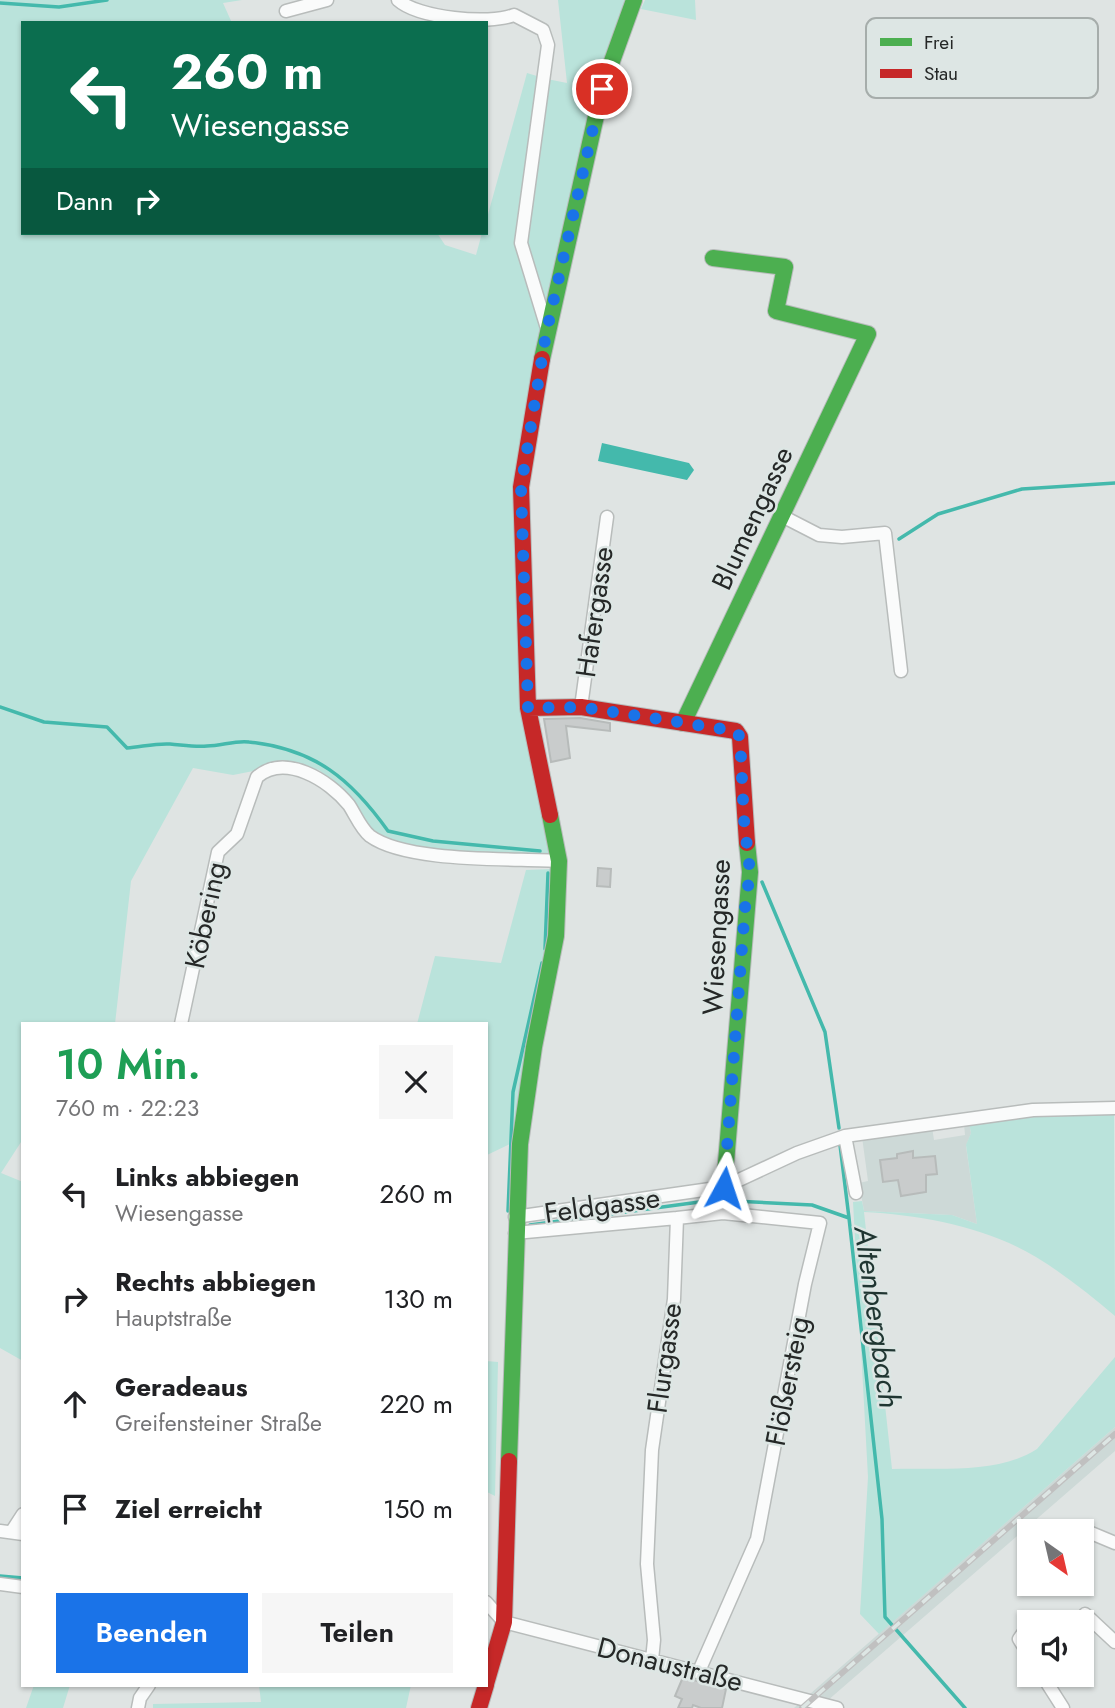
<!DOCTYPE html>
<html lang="de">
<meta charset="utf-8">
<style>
:root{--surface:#fff;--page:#f6f6f6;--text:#202124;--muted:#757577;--accent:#1a73e8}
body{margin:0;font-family:Jost,sans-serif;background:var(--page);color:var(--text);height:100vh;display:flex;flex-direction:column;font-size:26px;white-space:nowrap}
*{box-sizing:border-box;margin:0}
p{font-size:23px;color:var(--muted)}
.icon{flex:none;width:38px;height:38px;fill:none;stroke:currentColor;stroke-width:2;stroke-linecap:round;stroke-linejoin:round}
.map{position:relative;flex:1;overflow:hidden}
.side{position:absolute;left:21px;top:1022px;width:467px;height:665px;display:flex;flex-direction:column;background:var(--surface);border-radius:0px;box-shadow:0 2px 5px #0004}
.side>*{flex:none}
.guide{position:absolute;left:21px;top:21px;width:467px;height:214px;border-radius:0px;box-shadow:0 2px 5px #0004;background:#0b6e4f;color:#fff;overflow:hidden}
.needle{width:46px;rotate:146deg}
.tools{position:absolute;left:1017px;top:1519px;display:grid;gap:14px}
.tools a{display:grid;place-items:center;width:77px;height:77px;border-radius:0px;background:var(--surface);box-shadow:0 2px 5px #0004;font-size:35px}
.pin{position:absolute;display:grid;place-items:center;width:60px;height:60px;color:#fff;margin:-30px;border:4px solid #fff;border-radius:50%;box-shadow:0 2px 7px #0007}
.me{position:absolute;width:77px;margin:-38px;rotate:5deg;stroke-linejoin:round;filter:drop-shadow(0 0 5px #0008)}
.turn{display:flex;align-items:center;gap:24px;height:147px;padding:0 35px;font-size:32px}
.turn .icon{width:91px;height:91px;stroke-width:2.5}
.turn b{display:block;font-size:49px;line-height:60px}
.then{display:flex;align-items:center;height:66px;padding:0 35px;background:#0003;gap:14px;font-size:26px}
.round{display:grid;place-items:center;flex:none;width:74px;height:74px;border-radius:0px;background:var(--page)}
.summary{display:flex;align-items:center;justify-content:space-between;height:119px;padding:0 35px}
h1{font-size:42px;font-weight:600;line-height:52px;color:#1e9e55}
.button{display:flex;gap:14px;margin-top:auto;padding:14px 35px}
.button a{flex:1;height:80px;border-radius:0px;background:var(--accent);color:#fff;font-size:28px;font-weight:600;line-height:80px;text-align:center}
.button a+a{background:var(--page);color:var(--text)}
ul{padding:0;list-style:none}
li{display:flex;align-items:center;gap:21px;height:105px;padding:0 35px}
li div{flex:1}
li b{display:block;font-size:26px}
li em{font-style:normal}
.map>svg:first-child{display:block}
.built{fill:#cdd9d7}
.green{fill:#bae3db}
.water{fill:#44b9ac}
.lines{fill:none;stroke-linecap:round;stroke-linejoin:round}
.stream{stroke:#44b9ac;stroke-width:3.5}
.building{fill:#c9cccc;stroke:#b7bbba;stroke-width:2}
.street-casing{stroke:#b8bcbb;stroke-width:15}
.fast-casing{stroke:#b8bcbb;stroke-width:18}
.jam-casing{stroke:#b8bcbb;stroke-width:18}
.street{stroke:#fafbfb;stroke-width:12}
.fast{stroke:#4caf50;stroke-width:16}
.jam{stroke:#c62828;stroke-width:16}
.rail-casing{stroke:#c0c0c0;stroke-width:6}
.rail{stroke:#dde6e4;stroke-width:3.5;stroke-dasharray:10;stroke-linecap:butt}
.route{stroke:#1a73e8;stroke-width:12;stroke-dasharray:0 21.6}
.labels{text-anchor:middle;stroke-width:5;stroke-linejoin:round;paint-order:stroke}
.street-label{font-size:28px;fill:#252827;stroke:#dde6e4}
.water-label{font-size:30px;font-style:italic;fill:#1f3531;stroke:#dde6e4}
.key{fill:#dde6e4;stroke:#a6adab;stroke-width:2}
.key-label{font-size:19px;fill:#252827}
</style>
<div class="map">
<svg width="1115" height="1708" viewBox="0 0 1115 1708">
<rect width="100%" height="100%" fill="#dfe4e3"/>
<!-- built -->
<path class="built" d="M 969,1123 L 971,1133 L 966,1146 L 977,1224 L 952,1215 L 864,1211 L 859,1183 L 868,1181 L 862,1137 L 932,1127 L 934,1140 L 965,1135 L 964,1124 Z
M 1115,1427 L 1115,1451 L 819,1708 L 794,1708 Z"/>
<!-- green -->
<path class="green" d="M 0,0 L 242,0 L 223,3 L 232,23 L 23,23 L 23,233 L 437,233 L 445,245 L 476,255 L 482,233 L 486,233 L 487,218 L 527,73 L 540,77 L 517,243 L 543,331 L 514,490 L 525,708 L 554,858 L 409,847 L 370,832 L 337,785 L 319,770 L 294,763 L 233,775 L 193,768 L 131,881 L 115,1024 L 23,1024 L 23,1139 L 1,1173 L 23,1182 L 23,1361 L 0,1348 Z
M 558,0 L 627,0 L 545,317 L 526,242 L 547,79 L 567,83 Z
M 645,0 L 695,0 L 696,20 L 641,9 Z
M 553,869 L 548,960 L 512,1143 L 487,1155 L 486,1024 L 417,1024 L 435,956 L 501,963 L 526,870 Z
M 1114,1113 L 1115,1316 C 1090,1295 1064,1274 1036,1257 C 986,1227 922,1215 864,1212 L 892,1469 C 938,1467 997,1475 1037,1449 L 1115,1357 L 1115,1427 L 879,1634 L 860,1614 L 868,1477 L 853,1202 L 862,1201 L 864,1211 L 952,1215 L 977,1224 L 966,1145 L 971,1133 L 969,1123 L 1069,1114 Z
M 486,1361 L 498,1362 L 495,1496 L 487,1492 Z
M 34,1685 L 70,1685 L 63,1708 L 26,1708 Z
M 259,1685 L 411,1685 L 406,1708 L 153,1708 L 153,1704 L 261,1702 Z"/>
<!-- water -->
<path class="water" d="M 602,443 L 689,463 L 694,470 L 687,480 L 598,461 Z"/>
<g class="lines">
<!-- stream -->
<path class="stream" d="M 0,3 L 59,7 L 107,0
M 899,539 L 938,514 L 1022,489 L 1115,483
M 0,707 L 44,722 L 107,727 L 127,748 C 141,747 156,743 170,744 C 183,745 194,747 207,746 C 221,746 236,740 249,742 C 315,749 351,779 388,831 L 433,841 L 540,851
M 762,882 L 825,1032 L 839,1128
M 545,949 L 548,873
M 840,1145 L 849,1218
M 508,1211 L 513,1092 L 542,963
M 530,1225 L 714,1200 L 812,1205 L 849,1218 L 882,1519 L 885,1617 L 965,1708
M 0,1576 L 23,1578"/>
</g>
<!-- building -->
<path class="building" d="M 580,718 L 610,723 L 610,731 L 566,726 L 570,758 L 551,762 L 544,719 Z
M 598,868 L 611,869 L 610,887 L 597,886 Z
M 913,1151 L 913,1158 L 935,1156 L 937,1174 L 926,1175 L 926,1192 L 901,1196 L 898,1180 L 883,1182 L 880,1160 L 897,1158 L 897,1154 Z
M 683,1677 L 726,1689 L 722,1708 L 701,1708 L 693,1705 L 692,1708 L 678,1708 L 682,1699 L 675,1696 Z"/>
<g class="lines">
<defs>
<path id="street" d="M 398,0 C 418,18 489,25 514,15 L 543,30 L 548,45 L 521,243 L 546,325
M 286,11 L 327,0
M 782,516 L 819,535 L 842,537 L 885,533 L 901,671
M 581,707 L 607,517
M 181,1024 L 218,852 L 237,834 L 257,777 C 285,753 329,780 349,805 C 355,814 361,829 370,836 C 407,863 511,858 559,861
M 845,1136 L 856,1193
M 515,1217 L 724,1187 L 797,1153 L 845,1136 L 1033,1110 L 1115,1108
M 677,1218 L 723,1213 L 820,1223 L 805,1284 L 757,1539 L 699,1671
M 515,1233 L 677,1218 L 674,1299 L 652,1450 L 647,1564 L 654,1640 L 652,1660
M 0,1531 L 23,1534
M 12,1531 L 23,1514
M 1082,1532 L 1084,1530 L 1115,1543
M 0,1584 L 23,1587
M 486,1602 L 504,1622 L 837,1708
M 1085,1614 L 1115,1642
M 1028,1626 L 1019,1639 L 1029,1655
M 1042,1675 L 1063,1708
M 138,1708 L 140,1698 L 149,1685"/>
<path id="fast" d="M 542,359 L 602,89 L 634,0
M 683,723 L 868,334 L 776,311 L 785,267 L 713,258
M 724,1187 L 750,872 L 747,843
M 509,1461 L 520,1144 L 534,1047 L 556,936 L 559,861 L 550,815"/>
<path id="jam" d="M 542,359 L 521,487 L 528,708 L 550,815
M 528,708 L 581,707 L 736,731 L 740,737 L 747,843
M 486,1684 L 504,1622 L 509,1461
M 479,1708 L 486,1685"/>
</defs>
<!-- street casing -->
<use href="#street" class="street-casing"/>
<!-- fast casing -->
<use href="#fast" class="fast-casing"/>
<!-- jam casing -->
<use href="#jam" class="jam-casing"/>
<!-- street -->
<use href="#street" class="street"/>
<!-- fast -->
<use href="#fast" class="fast"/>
<!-- jam -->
<use href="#jam" class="jam"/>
<defs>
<path id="rail" d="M 802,1708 L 1115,1434"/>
</defs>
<!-- rail casing -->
<use href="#rail" class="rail-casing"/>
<!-- rail -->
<use href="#rail" class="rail"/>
</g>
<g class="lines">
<!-- route -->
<path class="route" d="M 602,89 L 546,334 L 521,487 L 528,708 L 581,707 L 736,731 L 740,737 L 744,820 L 750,872 L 745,908 L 724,1188"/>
</g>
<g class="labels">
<!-- street labels -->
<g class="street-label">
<text transform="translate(752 518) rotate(-65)" y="10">Blumengasse</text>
<text transform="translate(594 612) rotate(-82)" y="10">Hafergasse</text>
<text transform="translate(205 915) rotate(-78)" y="10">Köbering</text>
<text transform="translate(716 937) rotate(-87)" y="10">Wiesengasse</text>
<text transform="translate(602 1205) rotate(-8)" y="10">Feldgasse</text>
<text transform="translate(664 1358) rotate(-82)" y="10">Flurgasse</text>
<text transform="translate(787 1381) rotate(-79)" y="10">Flößersteig</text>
<text transform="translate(670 1664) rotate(14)" y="10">Donaustraße</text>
</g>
<!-- water labels -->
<g class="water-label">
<text transform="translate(877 1317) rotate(82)" y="10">Altenbergbach</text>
</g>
</g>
<!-- legend -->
<rect x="866" y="18" width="232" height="80" rx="10" class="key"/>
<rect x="880" y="38" width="32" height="8" fill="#4caf50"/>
<rect x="880" y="69" width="32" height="9" fill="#c62828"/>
<g class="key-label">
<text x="924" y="49">Frei</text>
<text x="924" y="80">Stau</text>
</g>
</svg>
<div class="tools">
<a><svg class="needle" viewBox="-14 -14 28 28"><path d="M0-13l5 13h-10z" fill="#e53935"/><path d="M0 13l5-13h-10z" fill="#757577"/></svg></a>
<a><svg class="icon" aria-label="sound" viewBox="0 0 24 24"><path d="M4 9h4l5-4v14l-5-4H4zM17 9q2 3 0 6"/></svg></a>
</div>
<div class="pin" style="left:602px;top:89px;background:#d93025"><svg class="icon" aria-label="arrive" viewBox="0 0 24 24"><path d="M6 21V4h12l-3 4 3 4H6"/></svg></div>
<svg class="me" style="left:724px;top:1188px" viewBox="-20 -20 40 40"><path d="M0-17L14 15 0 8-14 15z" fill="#1a73e8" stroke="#fff" stroke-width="4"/></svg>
<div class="guide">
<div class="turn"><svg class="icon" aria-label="left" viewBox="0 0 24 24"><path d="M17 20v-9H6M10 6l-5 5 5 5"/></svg><div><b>260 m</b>Wiesengasse</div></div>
<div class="then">Dann<svg class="icon" aria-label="right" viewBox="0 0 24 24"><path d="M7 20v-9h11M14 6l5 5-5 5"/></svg></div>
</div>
<section class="side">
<div class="summary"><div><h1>10 Min.</h1><p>760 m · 22:23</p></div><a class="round"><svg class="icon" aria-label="close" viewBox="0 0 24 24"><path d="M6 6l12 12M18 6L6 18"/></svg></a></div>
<ul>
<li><svg class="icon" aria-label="left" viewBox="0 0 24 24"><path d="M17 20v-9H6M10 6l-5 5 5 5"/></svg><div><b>Links abbiegen</b><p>Wiesengasse</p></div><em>260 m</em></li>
<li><svg class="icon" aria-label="right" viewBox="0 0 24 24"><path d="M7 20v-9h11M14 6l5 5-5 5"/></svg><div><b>Rechts abbiegen</b><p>Hauptstraße</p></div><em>130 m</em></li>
<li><svg class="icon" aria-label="ahead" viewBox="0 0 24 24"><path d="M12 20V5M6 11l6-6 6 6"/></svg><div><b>Geradeaus</b><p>Greifensteiner Straße</p></div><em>220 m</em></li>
<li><svg class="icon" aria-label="arrive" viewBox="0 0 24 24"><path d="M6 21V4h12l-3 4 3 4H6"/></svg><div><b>Ziel erreicht</b></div><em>150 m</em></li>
</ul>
<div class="button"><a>Beenden</a><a>Teilen</a></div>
</section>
</div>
